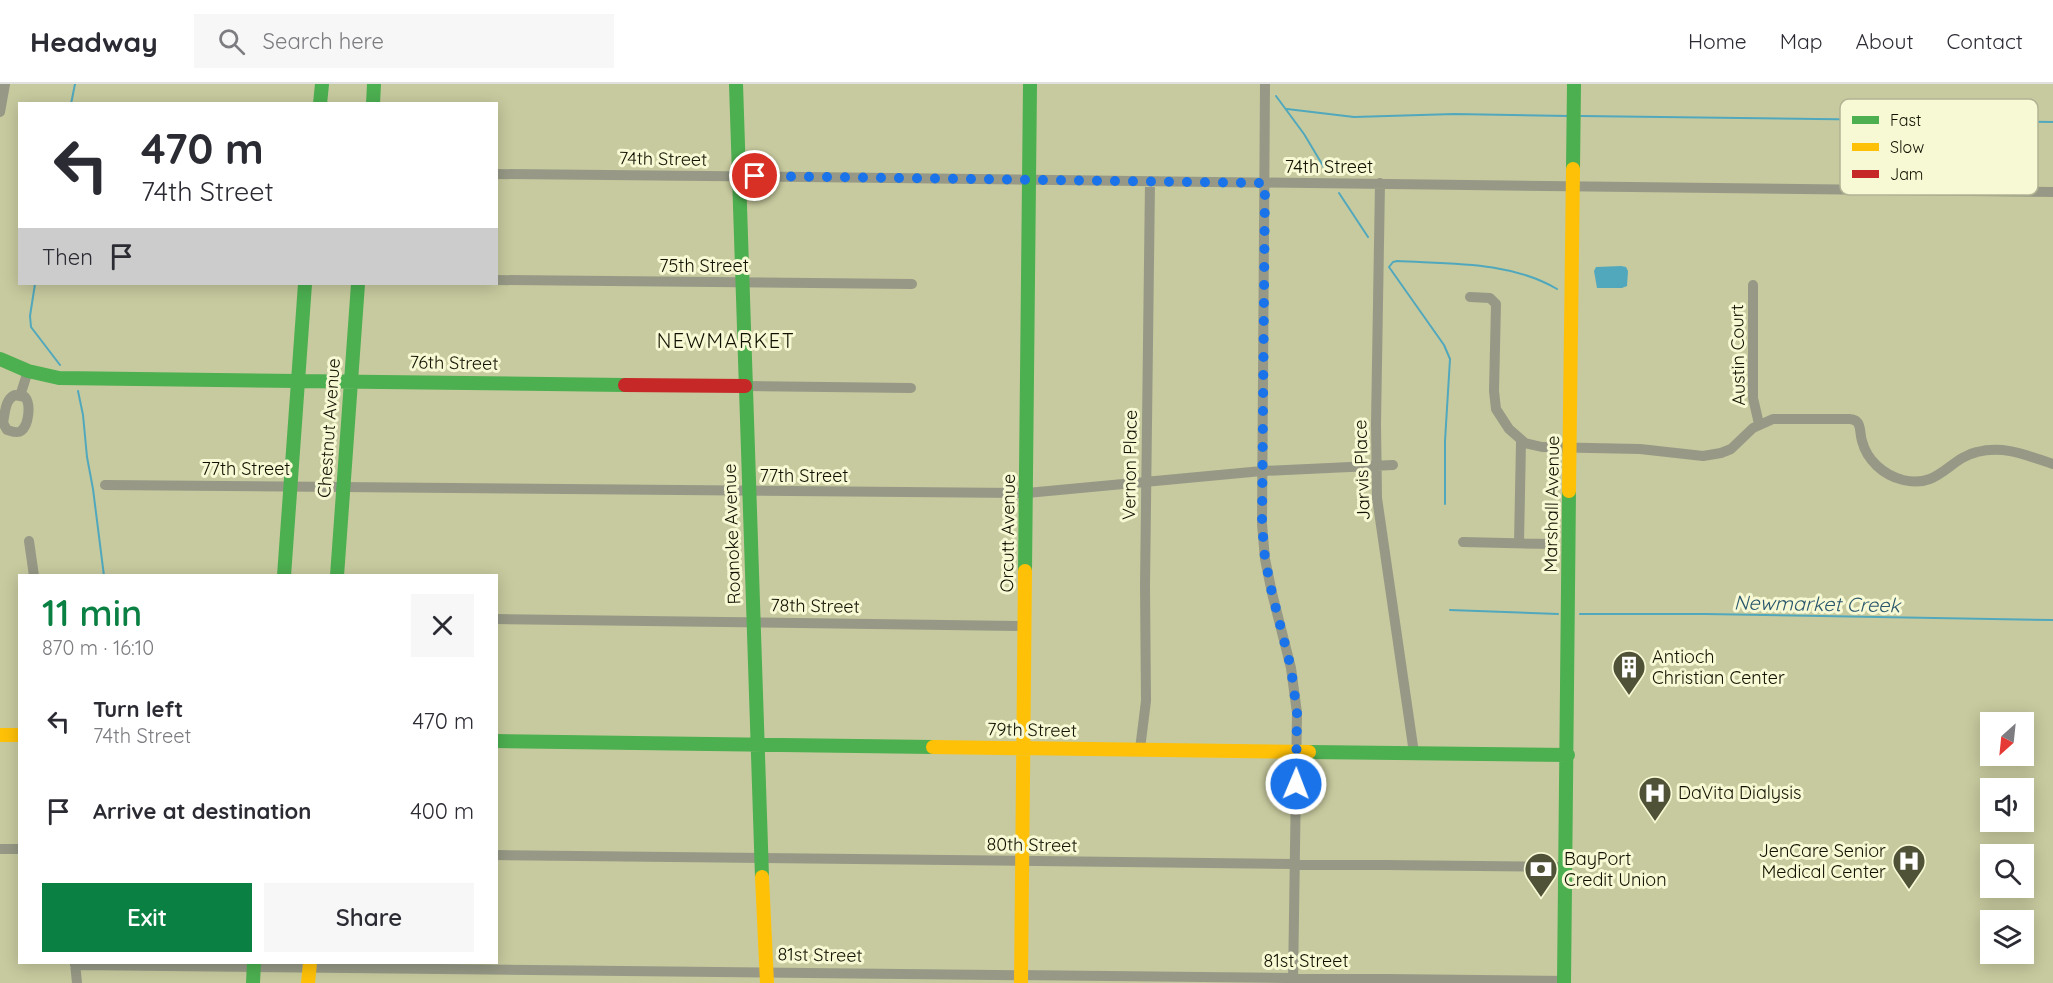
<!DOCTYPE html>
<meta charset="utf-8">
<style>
:root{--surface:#fff;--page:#f7f7f7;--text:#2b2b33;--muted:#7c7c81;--line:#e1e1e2;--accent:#0b8043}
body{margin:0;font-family:Quicksand,sans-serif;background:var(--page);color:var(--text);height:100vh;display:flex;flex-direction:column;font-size:22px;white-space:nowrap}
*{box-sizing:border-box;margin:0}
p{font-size:20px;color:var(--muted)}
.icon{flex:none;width:33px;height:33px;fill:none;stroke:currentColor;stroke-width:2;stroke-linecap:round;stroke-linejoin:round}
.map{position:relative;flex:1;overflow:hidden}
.panel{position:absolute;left:18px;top:490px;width:480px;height:390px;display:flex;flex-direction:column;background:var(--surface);border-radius:0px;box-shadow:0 3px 15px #0003}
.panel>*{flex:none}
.guide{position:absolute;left:18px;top:18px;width:480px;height:183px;border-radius:0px;box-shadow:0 3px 15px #0003;background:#fff;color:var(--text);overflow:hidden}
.needle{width:39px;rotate:207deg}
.controls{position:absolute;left:1980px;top:628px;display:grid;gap:12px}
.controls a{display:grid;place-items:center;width:54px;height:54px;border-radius:0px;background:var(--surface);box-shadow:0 3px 15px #0003;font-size:30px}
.pin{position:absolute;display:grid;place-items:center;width:51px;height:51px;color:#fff;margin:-26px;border:3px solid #fff;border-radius:50%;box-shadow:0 2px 6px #0007}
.me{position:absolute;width:66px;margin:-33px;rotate:1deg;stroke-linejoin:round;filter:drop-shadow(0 0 4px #0008)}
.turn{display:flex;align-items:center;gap:21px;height:126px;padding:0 24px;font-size:27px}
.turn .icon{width:78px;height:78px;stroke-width:2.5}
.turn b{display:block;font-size:42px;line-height:51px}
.then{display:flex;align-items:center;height:57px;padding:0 24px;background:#0003;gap:12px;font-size:22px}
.round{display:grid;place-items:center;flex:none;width:63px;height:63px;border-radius:0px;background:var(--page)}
.headline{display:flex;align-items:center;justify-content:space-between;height:102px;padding:0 24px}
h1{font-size:36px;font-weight:600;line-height:45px;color:var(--accent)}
.button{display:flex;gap:12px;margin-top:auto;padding:12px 24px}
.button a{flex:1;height:69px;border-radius:0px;background:var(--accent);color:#fff;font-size:24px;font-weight:600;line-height:69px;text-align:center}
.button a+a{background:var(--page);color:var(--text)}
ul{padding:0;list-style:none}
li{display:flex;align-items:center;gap:18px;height:90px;padding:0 24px}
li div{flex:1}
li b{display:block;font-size:22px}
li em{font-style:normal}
header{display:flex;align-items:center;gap:36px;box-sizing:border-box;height:84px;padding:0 30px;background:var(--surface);border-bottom:2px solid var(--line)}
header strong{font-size:28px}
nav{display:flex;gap:33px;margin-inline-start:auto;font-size:21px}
.search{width:420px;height:54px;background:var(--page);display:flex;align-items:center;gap:15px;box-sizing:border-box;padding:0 21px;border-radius:0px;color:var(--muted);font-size:22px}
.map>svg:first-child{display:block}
.water{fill:#51a8bd}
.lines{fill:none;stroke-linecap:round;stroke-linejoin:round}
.stream{stroke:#51a8bd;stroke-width:2}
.street{stroke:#979986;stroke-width:10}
.fast{stroke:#4caf50;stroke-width:14}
.slow{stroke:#ffc107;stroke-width:14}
.jam{stroke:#c62828;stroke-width:14}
.route{stroke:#1a73e8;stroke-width:10;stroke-dasharray:0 18}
.labels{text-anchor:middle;stroke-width:6;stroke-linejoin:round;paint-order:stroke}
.street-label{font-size:18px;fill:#101100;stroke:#f6f9d3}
.poi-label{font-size:18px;fill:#101100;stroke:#f6f9d3;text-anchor:start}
.neighbourhood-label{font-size:20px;letter-spacing:1.5px;fill:#101100;stroke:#f6f9d3}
.water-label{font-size:20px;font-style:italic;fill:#28556b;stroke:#f6f9d3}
.key{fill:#f6f9d3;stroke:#b1b394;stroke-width:1.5}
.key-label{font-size:16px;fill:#101100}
</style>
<header>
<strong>Headway</strong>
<div class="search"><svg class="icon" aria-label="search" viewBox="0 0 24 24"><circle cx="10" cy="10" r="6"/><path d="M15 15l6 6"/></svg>Search here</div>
<nav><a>Home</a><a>Map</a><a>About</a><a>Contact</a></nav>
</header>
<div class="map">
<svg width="2053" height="899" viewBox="0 0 2053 899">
<rect width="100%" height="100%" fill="#c7ca9e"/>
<!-- water -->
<path class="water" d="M 1621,182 L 1626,183 L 1628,187 L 1627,202 L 1622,204 L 1597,204 L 1594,187 L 1596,183 Z"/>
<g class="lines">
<!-- stream -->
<path class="stream" d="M 1276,12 L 1304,50 L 1328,90
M 71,20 L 75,0
M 1287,25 L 1354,33 L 1454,30 L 1568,32
M 1581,32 L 2053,38
M 1339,109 L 1368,153
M 35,200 L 30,232 L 31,243 L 60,281
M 78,307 L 83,331 L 87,373 L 93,405 L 104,492
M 1445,420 L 1445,357 L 1450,275 L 1444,261 L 1389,183 L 1393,178 L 1397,177 C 1451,180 1509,177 1557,205
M 1450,526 L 1558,530
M 1580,530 L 1705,530 L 2053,536"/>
<!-- street -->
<path class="street" d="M 1265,0 L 1262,440 L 1265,475 L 1272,509 L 1291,584 L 1297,629 L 1293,899
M 0,28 L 5,0
M 496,90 C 1015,95 1534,99 2053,108
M 1380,99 L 1376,340 L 1377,414 L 1414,669
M 496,196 L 912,200
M 1753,201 L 1753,314 L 1759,340
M 1470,213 L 1490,214 L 1496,220 L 1494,307 L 1496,325 L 1509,345 L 1525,359 L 1542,363 L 1640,365 L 1703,372 L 1721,369 L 1731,365 L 1753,344 L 1773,335 L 1850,335 C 1854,336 1855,335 1858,339 C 1861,344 1860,351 1862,357 C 1867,376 1883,391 1903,396 C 1939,405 1949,374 1977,368 C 2005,361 2028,372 2053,380
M 745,302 L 911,304
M 15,311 L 25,313 C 31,320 29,341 21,347 C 17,350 11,347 7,346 L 3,339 C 5,329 5,315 15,311 Z
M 20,312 L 28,287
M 105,401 L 1027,409 L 1262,387 L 1393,381
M 29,457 L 34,492
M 1463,458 L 1550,460
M 1519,459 L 1521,358
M 496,535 L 1026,542
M 1140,665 L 1146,617 L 1145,502 L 1150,97
M 0,765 L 20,765
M 496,771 L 1567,783
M 75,879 L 77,899
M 75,881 L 1564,897"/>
<!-- fast -->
<path class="fast" d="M 736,0 L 762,793
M 320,20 L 322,0
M 373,20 L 374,0
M 1573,85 L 1574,0
M 0,275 L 28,287 L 59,294 L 625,301
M 1025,487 L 1030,0
M 284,492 L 305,200
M 337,492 L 358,200
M 496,657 L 933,663
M 1309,668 L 1568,671
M 253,899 L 254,879
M 1564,899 L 1569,407"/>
<!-- slow -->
<path class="slow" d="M 1569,407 L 1573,85
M 0,651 L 20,651
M 933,663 L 1309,668
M 762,793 L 767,899
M 308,899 L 310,879
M 1021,899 L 1025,487"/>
<!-- jam -->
<path class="jam" d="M 625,301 L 745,302"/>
</g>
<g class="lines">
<!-- route -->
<path class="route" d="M 755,92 L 1265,99 L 1262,440 L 1265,475 L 1272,509 L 1291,584 L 1297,629 L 1296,700"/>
</g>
<!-- icons -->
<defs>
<symbol id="building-pin" viewBox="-11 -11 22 30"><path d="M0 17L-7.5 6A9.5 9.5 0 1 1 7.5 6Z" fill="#505237" stroke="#f6f9d3"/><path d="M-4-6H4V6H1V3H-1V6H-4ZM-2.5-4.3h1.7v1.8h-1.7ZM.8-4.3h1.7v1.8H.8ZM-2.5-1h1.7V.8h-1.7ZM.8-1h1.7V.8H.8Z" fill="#fff"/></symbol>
<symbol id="hospital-pin" viewBox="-11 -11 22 30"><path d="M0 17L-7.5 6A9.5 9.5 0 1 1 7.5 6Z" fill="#505237" stroke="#f6f9d3"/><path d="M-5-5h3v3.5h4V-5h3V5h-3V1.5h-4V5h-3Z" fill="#fff"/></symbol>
<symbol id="bank-pin" viewBox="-11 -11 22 30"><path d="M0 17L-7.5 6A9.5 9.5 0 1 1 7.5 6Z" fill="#505237" stroke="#f6f9d3"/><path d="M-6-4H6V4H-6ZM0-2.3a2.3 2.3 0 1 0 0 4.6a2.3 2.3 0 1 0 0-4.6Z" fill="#fff"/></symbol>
</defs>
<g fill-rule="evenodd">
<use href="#building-pin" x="1610" y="564" width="38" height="52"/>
<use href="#hospital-pin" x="1636" y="690" width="38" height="52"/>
<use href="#hospital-pin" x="1890" y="758" width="38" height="52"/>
<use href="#bank-pin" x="1522" y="766" width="38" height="52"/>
</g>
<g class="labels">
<!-- street labels -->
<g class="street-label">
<text transform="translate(663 75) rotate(1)" y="6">74th Street</text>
<text x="1329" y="89">74th Street</text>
<text x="704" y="188">75th Street</text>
<text transform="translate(1738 271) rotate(-91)" y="6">Austin Court</text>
<text transform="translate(454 279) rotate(1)" y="6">76th Street</text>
<text transform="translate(329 344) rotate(-86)" y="6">Chestnut Avenue</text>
<text transform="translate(1130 381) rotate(-89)" y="6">Vernon Place</text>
<text x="246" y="391">77th Street</text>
<text transform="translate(1362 386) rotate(-92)" y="6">Jarvis Place</text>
<text x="804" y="398">77th Street</text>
<text transform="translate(1552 420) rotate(-89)" y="6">Marshall Avenue</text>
<text transform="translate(1008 449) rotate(-89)" y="6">Orcutt Avenue</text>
<text transform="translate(732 450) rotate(-92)" y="6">Roanoke Avenue</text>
<text transform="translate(815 522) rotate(1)" y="6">78th Street</text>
<text transform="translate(1032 646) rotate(1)" y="6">79th Street</text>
<text transform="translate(1032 761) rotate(1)" y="6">80th Street</text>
<text transform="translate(820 871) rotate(1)" y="6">81st Street</text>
<text x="1306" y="883">81st Street</text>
</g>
<!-- poi labels -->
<g class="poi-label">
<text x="1652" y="579">Antioch<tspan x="1652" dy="21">Christian Center</tspan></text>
<text x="1678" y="715">DaVita Dialysis</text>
<text x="1886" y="773" text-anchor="end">JenCare Senior<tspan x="1886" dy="21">Medical Center</tspan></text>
<text x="1564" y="781">BayPort<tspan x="1564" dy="21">Credit Union</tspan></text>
</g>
<!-- neighbourhood labels -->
<g class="neighbourhood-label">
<text x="726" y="264">NEWMARKET</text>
</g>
<!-- water labels -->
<g class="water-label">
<text transform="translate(1817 520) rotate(1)" y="7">Newmarket Creek</text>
</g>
</g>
<!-- legend -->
<rect x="1840" y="15" width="198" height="96" rx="9" class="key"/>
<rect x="1852" y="32" width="27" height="8" fill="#4caf50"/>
<rect x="1852" y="59" width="27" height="8" fill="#ffc107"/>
<rect x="1852" y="86" width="27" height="8" fill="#c62828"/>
<g class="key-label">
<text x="1890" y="42">Fast</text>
<text x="1890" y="69">Slow</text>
<text x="1890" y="96">Jam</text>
</g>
</svg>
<div class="controls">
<a><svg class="needle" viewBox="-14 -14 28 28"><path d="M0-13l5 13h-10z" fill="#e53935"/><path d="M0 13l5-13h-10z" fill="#7c7c81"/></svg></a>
<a><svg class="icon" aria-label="sound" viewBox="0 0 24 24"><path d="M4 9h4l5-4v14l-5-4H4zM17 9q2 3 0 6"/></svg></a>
<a><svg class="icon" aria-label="search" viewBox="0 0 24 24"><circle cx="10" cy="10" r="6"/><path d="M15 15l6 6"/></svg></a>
<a><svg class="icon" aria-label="layers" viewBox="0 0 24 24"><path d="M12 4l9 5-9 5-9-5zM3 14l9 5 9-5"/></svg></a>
</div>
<div class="pin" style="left:755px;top:92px;background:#d93025"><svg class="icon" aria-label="arrive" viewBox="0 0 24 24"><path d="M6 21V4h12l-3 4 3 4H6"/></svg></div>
<svg class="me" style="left:1296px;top:700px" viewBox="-20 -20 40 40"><circle r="17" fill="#1a73e8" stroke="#fff" stroke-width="3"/><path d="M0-11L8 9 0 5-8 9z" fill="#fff"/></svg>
<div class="guide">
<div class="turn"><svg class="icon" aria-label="left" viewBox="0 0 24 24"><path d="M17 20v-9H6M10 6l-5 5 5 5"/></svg><div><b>470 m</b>74th Street</div></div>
<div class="then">Then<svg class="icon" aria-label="arrive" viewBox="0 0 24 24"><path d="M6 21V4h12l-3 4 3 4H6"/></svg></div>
</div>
<section class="panel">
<div class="headline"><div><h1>11 min</h1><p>870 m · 16:10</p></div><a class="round"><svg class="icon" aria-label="close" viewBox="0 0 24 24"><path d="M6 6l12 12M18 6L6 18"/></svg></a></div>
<ul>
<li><svg class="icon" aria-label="left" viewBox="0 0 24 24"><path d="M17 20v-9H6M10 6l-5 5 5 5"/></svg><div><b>Turn left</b><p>74th Street</p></div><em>470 m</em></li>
<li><svg class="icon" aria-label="arrive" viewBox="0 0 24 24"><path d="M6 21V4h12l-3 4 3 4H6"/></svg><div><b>Arrive at destination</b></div><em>400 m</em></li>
</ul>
<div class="button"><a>Exit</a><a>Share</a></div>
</section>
</div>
